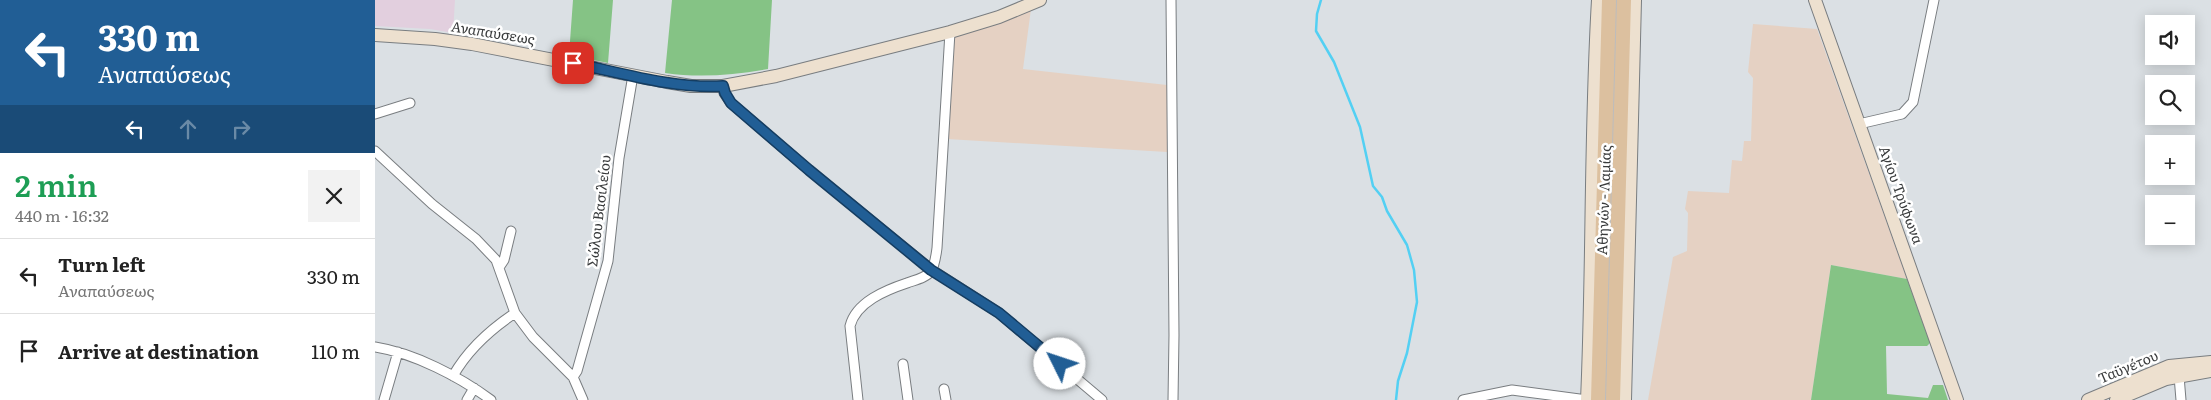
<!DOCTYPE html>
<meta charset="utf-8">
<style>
:root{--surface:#fff;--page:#f2f2f2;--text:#222;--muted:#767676;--line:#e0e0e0}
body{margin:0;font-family:Literata,serif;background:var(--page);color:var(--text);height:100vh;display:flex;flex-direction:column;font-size:19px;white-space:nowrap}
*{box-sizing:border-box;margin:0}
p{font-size:16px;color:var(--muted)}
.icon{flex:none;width:28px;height:28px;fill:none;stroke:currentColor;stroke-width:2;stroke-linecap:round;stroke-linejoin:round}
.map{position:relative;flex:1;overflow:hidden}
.sheet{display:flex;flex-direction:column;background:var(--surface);width:375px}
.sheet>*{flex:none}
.guide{background:#215e95;color:#fff;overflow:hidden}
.fabs{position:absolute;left:1770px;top:15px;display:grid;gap:10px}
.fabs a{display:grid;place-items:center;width:50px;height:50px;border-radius:0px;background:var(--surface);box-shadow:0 2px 12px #0003;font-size:25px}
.pin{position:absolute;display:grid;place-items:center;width:42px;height:42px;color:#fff;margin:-21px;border-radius:10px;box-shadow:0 2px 8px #0006}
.me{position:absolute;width:55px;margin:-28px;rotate:311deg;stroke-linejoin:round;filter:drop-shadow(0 0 4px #0008)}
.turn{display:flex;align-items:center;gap:18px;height:105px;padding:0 15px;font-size:22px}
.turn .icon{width:65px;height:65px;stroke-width:2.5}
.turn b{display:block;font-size:35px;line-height:42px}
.lanes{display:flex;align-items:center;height:48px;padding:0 15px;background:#0003;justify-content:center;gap:25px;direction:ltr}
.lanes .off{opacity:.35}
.round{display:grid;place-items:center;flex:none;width:52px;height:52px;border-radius:0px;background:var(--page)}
.head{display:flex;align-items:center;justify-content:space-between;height:85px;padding:0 15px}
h1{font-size:30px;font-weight:600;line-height:38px;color:#1e9e55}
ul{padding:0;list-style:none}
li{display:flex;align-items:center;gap:15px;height:75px;padding:0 15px;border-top:1px solid var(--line)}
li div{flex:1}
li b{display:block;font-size:19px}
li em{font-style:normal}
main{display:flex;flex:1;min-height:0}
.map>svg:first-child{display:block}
.industrial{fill:#e5d1c3}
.education{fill:#e2cfde}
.green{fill:#85c385}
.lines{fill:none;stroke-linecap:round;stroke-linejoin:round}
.stream{stroke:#53d0f3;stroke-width:2.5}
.street-casing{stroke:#797d80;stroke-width:11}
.secondary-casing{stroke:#797d80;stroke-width:14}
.primary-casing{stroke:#bcbcbd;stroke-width:16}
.street{stroke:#fff;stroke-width:9}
.secondary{stroke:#ede0cf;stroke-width:12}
.primary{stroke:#dcc09f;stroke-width:14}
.route-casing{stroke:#153d61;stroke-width:12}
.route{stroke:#215e95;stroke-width:9}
.labels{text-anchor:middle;stroke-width:5;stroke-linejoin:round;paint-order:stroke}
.street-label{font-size:14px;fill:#393b3c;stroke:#fff}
</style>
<main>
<section class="sheet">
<div class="guide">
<div class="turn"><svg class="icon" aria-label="left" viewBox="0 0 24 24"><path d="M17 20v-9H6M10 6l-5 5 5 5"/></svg><div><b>330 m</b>Αναπαύσεως</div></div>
<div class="lanes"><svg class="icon" aria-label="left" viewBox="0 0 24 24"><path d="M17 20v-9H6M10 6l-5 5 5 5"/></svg><svg class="icon off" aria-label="ahead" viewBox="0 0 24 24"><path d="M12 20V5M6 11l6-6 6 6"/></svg><svg class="icon off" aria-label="right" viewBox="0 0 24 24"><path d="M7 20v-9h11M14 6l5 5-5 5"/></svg></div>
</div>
<div class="head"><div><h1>2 min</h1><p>440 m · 16:32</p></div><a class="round"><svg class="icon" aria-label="close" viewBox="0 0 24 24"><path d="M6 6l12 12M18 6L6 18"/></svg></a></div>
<ul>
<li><svg class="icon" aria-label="left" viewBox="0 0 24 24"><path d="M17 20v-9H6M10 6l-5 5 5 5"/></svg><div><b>Turn left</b><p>Αναπαύσεως</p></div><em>330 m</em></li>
<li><svg class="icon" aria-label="arrive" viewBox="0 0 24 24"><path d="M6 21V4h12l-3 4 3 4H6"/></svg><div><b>Arrive at destination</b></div><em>110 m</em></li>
</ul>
</section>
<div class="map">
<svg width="1836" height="400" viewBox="0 0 1836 400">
<rect width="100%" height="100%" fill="#dbe0e4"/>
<!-- industrial -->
<path class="industrial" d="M 656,9 L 648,69 L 792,85 L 792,152 L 572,139 L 579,36 Z
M 1378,24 L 1442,29 L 1532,279 L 1456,265 L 1436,400 L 1273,400 L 1298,257 L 1312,251 L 1313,213 L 1310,209 L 1313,191 L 1354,193 L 1357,160 L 1367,161 L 1369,141 L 1376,141 L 1378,78 L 1373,72 Z"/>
<!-- education -->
<path class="education" d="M 0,0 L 80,0 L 78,33 L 55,29 L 0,26 Z"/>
<!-- green -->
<path class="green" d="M 198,0 L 238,0 L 233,63 L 194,55 Z
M 297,0 L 397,0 L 393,69 C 358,75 325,78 290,73 Z
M 1456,265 L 1532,279 L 1555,343 L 1552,346 L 1511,346 L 1512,394 L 1553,398 L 1558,385 L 1568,385 L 1573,400 L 1436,400 Z"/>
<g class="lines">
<!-- stream -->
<path class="stream" d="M 946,0 L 942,14 L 941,31 L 959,62 L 985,127 L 998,186 L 1007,197 L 1012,211 L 1032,245 L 1039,270 L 1042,302 L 1032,353 L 1023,381 L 1021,400"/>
<defs>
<path id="street" d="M 796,0 L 799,335 L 798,400
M 348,86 L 349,93 L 356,103 L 434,170 L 557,270 L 624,313 L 727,400
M 0,114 L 35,103
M 1484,124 L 1527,114 L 1538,102 L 1559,0
M 0,151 L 57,204 L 101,239 L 121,260 L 140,313 L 158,337 L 198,377 L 208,400
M 125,266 L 129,260 L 136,231
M 0,347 C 39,353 85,377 116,400
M 528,364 L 533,400
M 78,376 C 92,351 116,329 140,313
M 1804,376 L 1806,400
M 198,377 L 202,371 L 233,261 L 244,158 L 258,75
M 569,389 L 571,400
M 9,400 L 23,352
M 92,400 L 99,388
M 483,400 L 475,326 C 481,302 511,290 532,283 C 540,280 551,278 556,271 C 560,265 561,255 562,248 L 575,32
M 1088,400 L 1137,390 L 1212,400"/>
<path id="secondary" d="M 1440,0 L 1582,400
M 0,35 L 60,39 L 97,44 L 292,82 L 316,86 L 348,86 L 401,76 L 575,32 L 624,17 L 665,0
M 1212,400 C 1218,267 1215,133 1223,0
M 1250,400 L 1260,0
M 1713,400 L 1794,366 L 1836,362
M 1741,400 L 1791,379 L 1836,371"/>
<path id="primary" d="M 1223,400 L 1234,0
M 1238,400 L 1249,0"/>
</defs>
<!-- street casing -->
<use href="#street" class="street-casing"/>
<!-- secondary casing -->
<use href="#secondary" class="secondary-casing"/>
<!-- primary casing -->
<use href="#primary" class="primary-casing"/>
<!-- street -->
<use href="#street" class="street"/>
<!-- secondary -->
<use href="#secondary" class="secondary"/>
<!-- primary -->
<use href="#primary" class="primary"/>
</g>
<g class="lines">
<defs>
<path id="route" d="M 198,63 C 247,73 298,89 348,86 L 350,93 L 356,103 L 434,170 L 556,270 L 624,313 L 685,364"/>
</defs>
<!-- route casing -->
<use href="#route" class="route-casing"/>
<!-- route -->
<use href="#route" class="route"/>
</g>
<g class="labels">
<!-- street labels -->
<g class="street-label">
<text transform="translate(118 33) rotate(9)" y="5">Αναπαύσεως</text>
<text transform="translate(1526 195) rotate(70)" y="5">Αγίου Τρύφωνα</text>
<text transform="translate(1229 200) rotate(-88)" y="5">Αθηνών - Λαμίας</text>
<text transform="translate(224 211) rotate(-83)" y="5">Σώλου Βασιλείου</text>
<text transform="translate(1753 367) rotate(-23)" y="5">Ταϋγέτου</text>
</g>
</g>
</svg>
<div class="fabs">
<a><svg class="icon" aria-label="sound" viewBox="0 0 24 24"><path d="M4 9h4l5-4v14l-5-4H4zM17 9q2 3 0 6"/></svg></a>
<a><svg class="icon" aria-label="search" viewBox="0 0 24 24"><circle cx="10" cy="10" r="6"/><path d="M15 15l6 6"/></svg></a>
<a>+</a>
<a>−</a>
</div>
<div class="pin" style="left:198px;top:63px;background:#d93025"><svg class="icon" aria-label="arrive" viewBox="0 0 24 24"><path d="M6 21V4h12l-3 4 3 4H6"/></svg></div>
<svg class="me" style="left:685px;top:364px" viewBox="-20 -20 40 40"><circle r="19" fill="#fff"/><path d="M0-13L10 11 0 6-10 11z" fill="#215e95"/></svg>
</div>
</main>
